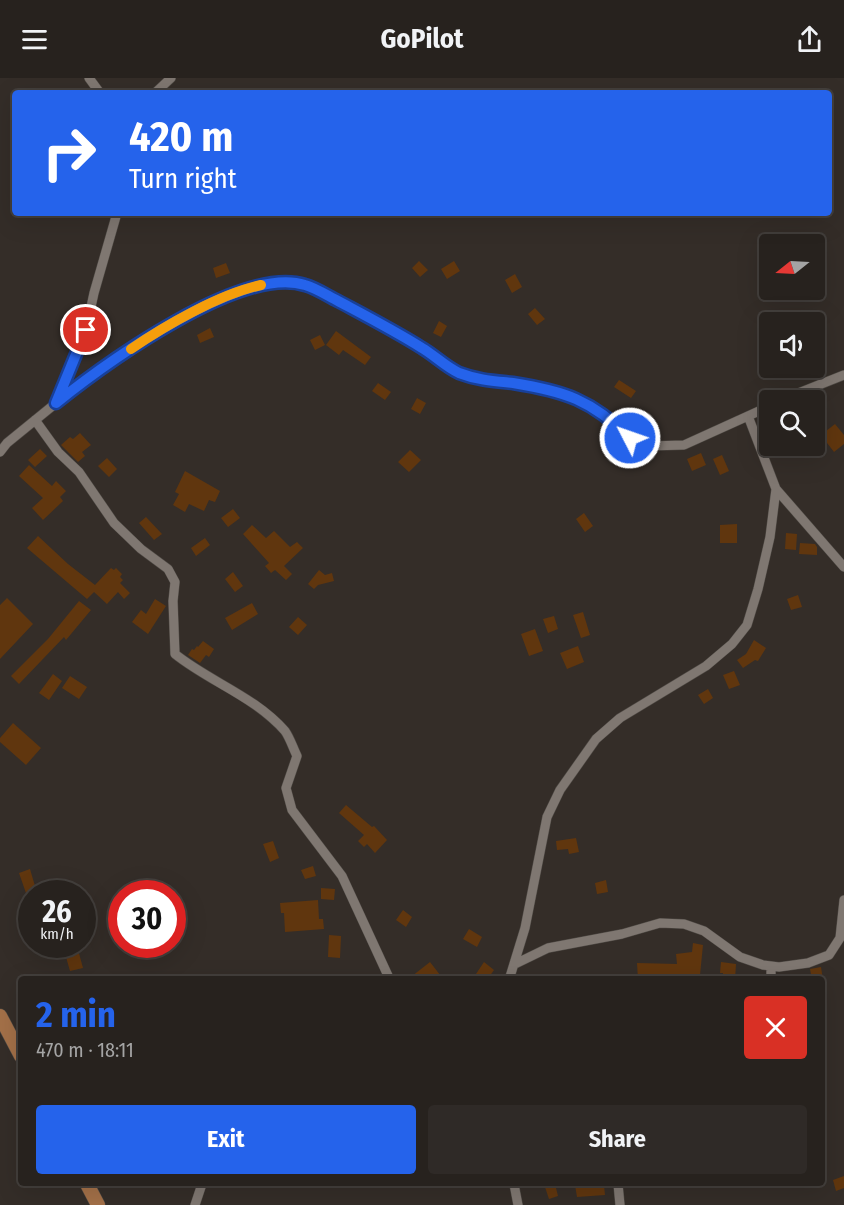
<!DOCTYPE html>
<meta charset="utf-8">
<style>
:root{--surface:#27221e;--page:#2f2a27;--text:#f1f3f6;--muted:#a4a4a4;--line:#433f3c;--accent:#2563eb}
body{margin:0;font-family:"Fira Sans Condensed",sans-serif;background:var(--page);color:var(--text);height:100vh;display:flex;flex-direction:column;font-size:22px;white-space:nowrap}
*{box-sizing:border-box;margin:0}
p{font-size:20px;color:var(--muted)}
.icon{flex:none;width:33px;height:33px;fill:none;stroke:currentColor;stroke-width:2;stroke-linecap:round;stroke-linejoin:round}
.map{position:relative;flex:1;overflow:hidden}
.drawer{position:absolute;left:18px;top:898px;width:807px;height:210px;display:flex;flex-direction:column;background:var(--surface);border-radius:6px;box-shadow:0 6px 24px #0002,0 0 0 2px var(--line)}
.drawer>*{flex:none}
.top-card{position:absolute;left:12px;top:12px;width:820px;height:126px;border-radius:6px;box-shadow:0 6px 24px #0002,0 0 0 2px var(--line);background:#2563eb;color:#fff;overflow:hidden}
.needle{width:39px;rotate:252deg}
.fabs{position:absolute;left:759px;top:156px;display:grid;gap:12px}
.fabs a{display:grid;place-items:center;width:66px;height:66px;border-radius:6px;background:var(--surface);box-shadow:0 6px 24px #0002,0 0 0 2px var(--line);font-size:30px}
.speed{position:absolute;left:18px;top:802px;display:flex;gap:12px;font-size:30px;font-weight:700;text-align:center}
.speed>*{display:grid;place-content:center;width:78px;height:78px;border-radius:50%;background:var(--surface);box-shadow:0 6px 24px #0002,0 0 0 2px var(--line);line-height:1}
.speed small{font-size:15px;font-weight:400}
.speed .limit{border:9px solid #d22;background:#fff;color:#111}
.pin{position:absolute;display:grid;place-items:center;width:51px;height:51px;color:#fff;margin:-26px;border:3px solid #fff;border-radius:50%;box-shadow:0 2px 6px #0007}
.me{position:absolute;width:66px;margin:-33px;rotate:311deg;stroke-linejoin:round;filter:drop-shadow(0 0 4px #0008)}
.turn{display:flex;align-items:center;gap:21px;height:126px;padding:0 18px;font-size:27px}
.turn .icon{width:78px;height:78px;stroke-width:2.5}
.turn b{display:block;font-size:42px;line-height:51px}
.round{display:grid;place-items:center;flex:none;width:63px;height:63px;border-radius:6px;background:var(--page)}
.head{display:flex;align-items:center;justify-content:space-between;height:102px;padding:0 18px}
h1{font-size:36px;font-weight:700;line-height:45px;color:var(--accent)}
.button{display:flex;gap:12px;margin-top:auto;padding:12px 18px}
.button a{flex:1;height:69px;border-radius:6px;background:var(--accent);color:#fff;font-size:24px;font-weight:700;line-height:69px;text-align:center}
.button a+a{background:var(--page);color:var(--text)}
header{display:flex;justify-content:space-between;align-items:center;height:78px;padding:0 18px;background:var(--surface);font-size:27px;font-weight:700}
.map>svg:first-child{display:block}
.building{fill:#60360e}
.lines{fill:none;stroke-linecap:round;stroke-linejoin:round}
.street-casing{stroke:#504b46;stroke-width:10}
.primary-casing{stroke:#504b46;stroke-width:15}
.street{stroke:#7f7771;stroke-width:9}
.primary{stroke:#a37048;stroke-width:14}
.route-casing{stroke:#184099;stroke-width:15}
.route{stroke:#2563eb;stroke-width:10}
.slow{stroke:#f59e0b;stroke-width:10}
</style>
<header><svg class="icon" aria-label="menu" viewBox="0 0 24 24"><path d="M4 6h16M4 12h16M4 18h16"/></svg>GoPilot<svg class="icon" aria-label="share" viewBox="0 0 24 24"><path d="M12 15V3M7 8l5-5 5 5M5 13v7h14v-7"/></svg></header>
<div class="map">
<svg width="844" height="1127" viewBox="0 0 844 1127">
<rect width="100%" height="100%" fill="#342d28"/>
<!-- building -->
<path class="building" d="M 419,183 L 428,192 L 420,199 L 412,190 Z
M 454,183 L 460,193 L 447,201 L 441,191 Z
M 226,185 L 230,195 L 216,200 L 213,190 Z
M 515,196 L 522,209 L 512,215 L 505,202 Z
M 535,230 L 545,241 L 537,247 L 528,236 Z
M 439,243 L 447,248 L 441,259 L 433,255 Z
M 210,250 L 214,259 L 200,265 L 197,257 Z
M 336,253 L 371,279 L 365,287 L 343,272 L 339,277 L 326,267 Z
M 320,257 L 325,267 L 315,272 L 310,262 Z
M 619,302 L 636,313 L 631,320 L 614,309 Z
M 378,305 L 391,314 L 385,322 L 372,313 Z
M 417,320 L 426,325 L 420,336 L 411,331 Z
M 835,346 L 844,357 L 844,366 L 834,374 L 821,357 Z
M 80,355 L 91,367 L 82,374 L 85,378 L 78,384 L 61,367 L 70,359 L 73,361 Z
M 40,371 L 47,378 L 35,389 L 28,382 Z
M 410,372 L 421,382 L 409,394 L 398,384 Z
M 701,375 L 706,387 L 692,393 L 687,381 Z
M 722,377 L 729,393 L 720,397 L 713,381 Z
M 107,380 L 117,391 L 109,399 L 98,388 Z
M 29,387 L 52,408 L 56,403 L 66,413 L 60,419 L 63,423 L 43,442 L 32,430 L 43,420 L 19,398 Z
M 185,393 L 220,413 L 215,424 L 209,422 L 204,433 L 189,426 L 185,434 L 173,427 L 179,416 L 175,414 Z
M 233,431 L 240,440 L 228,449 L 221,440 Z
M 584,435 L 593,448 L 585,454 L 576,441 Z
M 146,439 L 162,456 L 154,462 L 139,445 Z
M 737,446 L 737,465 L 720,465 L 720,447 Z
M 252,447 L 266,460 L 274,453 L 290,469 L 297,464 L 303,470 L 284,488 L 292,496 L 286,502 L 275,492 L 271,495 L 265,488 L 269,485 L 243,456 Z
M 786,455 L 797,456 L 796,472 L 785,471 Z
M 38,458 L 68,486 L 95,507 L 111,490 L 114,492 L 116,490 L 122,496 L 120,499 L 123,502 L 120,505 L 130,515 L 124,521 L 118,514 L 107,526 L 94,514 L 87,521 L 27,470 Z
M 205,460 L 210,467 L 196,478 L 191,470 Z
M 800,465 L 815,466 L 817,469 L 817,477 L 799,476 Z
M 319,492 L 325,497 L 332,495 L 334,503 L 318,507 L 314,511 L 308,506 Z
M 233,494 L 243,508 L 235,514 L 225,501 Z
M 798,517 L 802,529 L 791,532 L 787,521 Z
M 7,520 L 33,546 L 0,581 L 0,527 Z
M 155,521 L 166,528 L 148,556 L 132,544 L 141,532 L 146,536 Z
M 79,523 L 91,532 L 66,562 L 64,559 L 19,606 L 11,598 L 48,561 Z
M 252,525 L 258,536 L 232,552 L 225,540 Z
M 583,534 L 590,557 L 581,560 L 573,537 Z
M 554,538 L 558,551 L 548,555 L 543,541 Z
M 298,539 L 307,547 L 298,557 L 289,549 Z
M 535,551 L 543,573 L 529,578 L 521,556 Z
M 754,562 L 766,570 L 758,583 L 755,582 L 743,590 L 737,582 L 746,576 Z
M 203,563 L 214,571 L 209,579 L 206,577 L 200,585 L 188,577 L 192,571 L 194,572 L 197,568 L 198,569 Z
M 578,568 L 584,584 L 567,591 L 560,575 Z
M 734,593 L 740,607 L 729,611 L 723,597 Z
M 53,596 L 62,603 L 49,622 L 39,615 Z
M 70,598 L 87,609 L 79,621 L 62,610 Z
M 708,611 L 713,620 L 704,626 L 698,617 Z
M 13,645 L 41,670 L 26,687 L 0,664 L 0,660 Z
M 346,727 L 372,749 L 374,748 L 387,762 L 375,775 L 367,766 L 364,769 L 358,763 L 364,757 L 339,735 Z
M 576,760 L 579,774 L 569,776 L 568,771 L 557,772 L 556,763 Z
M 273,763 L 279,780 L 270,784 L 263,766 Z
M 313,788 L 316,798 L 305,801 L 301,792 Z
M 30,791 L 37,815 L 27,818 L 19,795 Z
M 606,802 L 608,814 L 597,816 L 595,805 Z
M 321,810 L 335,811 L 334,822 L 321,821 Z
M 318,822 L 319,841 L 323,841 L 324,851 L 285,854 L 284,835 L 281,835 L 280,825 Z
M 403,832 L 412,839 L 406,849 L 396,842 Z
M 469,851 L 482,859 L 477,869 L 463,861 Z
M 329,857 L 341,858 L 340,880 L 328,879 Z
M 693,865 L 703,867 L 700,897 L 687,897 L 688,900 L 674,902 L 638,902 L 637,885 L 677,886 L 676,876 L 692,874 Z
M 77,868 L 83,890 L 70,893 L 64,872 Z
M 430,884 L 444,902 L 407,902 Z
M 484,884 L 494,892 L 487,902 L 472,902 Z
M 721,884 L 736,886 L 735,902 L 723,902 L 723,895 L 720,895 Z
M 821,889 L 823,902 L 812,902 L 810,891 Z
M 844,1098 L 844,1110 L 836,1113 L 833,1102 Z
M 544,1106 L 555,1106 L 558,1118 L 549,1121 Z
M 584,1106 L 584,1110 L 604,1107 L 605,1117 L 577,1119 L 575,1107 Z"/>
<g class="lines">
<defs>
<path id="street" d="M 89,0 L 100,15
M 155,15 L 171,0
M 781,322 L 844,297
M 57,323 L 86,252 L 94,215 L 117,135
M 35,342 L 58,374 L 79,394 L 114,445 L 141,471 L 168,491 L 175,504 L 173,523 L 175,576 C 210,604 254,618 285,653 C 290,660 293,670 297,678 L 286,710 L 292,732 L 342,798 L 390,902
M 0,374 L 7,365 L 88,299 L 144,262 L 199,232 L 245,210 L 277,203 L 305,207 L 422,270 L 457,294 L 477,301 L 559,314 L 581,322 L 615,345 L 630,360 L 649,368 L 684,367 L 770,328
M 776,411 L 844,489
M 515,886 L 548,870 L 622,856 L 660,845 L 684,846 L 704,853 L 740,879 L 763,887 L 779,889 L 808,885 L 829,877 L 840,860 L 844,822
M 509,902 L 525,850 L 547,739 L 560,712 L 596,661 L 620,640 L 706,588 L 732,566 L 747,547 L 758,511 L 770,459 L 776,411 L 748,338
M 771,902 L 771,888
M 514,1106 L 518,1127
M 618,1106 L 620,1127
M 195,1127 L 202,1106"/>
<path id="primary" d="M 0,938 L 21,978
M 87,1106 L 98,1127"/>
</defs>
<!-- street casing -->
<use href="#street" class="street-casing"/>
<!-- primary casing -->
<use href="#primary" class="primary-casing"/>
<!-- street -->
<use href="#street" class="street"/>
<!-- primary -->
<use href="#primary" class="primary"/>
</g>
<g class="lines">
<defs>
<path id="route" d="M 86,252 L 56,325 C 106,285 241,187 305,207 C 316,210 328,218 338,223 C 366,238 395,253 422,270 C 434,277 446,289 459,295 C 477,302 494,303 513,305 C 564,313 592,322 630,360"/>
</defs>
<!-- route casing -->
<use href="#route" class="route-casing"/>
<!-- route -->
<use href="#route" class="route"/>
<!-- slow -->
<path class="slow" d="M 131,271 C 166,247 220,216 261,207"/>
</g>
</svg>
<div class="fabs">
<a><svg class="needle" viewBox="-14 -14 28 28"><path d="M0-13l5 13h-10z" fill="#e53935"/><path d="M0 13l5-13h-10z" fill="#a4a4a4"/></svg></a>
<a><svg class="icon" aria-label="sound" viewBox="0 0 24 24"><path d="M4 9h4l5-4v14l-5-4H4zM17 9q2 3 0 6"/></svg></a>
<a><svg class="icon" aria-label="search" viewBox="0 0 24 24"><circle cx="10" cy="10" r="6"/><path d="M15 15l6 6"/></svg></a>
</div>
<div class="speed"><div>26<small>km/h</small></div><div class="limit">30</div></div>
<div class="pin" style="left:86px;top:252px;background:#d93025"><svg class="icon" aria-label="arrive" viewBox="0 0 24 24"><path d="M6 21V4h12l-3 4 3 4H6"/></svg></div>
<svg class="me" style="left:630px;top:360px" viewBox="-20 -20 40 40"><circle r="17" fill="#2563eb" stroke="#fff" stroke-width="3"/><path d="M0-11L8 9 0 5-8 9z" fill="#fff"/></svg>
<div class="top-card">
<div class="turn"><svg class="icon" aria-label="right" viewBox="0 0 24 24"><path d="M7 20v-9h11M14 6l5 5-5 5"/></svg><div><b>420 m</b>Turn right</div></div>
</div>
<section class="drawer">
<div class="head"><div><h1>2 min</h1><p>470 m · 18:11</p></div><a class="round" style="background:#d93025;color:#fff"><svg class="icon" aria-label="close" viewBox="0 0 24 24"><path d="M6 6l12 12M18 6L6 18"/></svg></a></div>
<div class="button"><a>Exit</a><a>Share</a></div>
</section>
</div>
